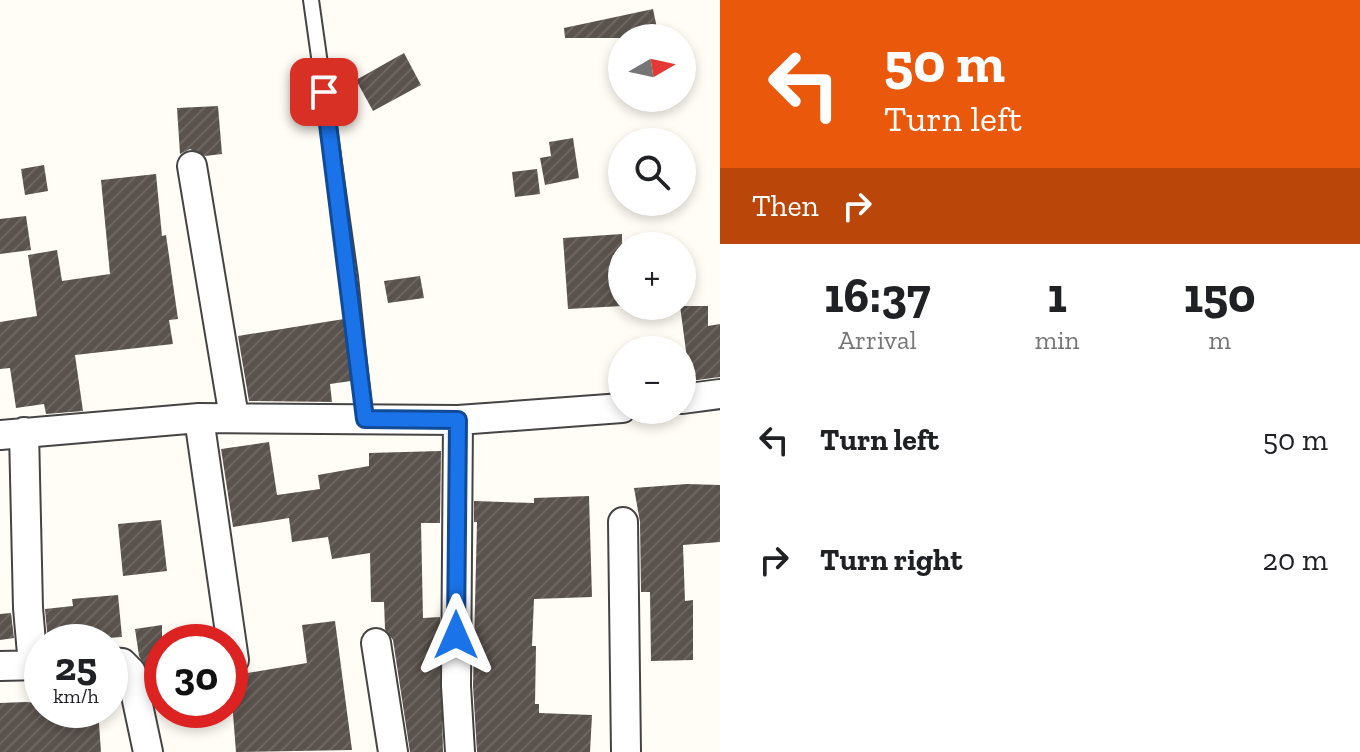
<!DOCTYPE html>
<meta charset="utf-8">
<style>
:root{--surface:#fff;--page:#f6f6f6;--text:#202124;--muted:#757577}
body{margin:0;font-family:"Zilla Slab",serif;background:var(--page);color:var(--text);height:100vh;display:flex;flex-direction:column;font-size:30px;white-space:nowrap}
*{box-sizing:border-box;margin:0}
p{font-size:26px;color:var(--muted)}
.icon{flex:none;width:44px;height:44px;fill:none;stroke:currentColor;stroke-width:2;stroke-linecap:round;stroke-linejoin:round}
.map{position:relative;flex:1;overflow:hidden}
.side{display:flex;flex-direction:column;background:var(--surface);width:640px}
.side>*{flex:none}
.banner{background:#ea580c;color:#fff;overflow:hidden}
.needle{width:52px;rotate:81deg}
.buttons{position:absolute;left:608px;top:24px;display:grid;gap:16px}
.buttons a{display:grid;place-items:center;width:88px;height:88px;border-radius:50%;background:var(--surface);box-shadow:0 4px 12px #0003;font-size:40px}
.speed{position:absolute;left:24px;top:624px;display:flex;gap:16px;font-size:40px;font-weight:700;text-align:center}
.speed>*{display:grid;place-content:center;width:104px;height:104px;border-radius:50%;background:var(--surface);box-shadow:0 4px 12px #0003;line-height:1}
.speed small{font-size:20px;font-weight:400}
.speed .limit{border:12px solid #d22;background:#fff;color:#111}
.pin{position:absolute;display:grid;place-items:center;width:68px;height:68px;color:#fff;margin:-34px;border-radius:16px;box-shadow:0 4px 12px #0006}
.me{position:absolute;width:88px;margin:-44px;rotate:0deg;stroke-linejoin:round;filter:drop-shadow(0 0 6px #0008)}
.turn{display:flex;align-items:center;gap:28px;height:168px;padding:0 32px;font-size:36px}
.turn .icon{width:104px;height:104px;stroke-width:2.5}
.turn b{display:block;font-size:56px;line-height:68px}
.then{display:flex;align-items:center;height:76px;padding:0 32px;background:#0003;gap:16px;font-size:30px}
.eta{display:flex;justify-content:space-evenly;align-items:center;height:136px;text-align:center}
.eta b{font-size:48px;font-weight:700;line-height:56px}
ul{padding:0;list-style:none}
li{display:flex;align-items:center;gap:24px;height:120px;padding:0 32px}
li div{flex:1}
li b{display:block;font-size:30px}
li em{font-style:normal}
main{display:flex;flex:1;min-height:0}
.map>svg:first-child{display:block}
.building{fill:url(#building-hatch)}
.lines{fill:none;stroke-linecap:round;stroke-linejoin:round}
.lane-casing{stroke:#444;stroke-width:18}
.street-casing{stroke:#444;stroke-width:32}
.lane{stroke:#fff;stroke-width:14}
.street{stroke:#fff;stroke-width:28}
.route-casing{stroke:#114b97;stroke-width:20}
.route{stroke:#1a73e8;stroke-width:14}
</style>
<main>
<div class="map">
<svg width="720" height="752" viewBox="0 0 720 752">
<defs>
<pattern id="building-hatch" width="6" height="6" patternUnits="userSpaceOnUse" patternTransform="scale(2)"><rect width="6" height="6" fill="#5a524d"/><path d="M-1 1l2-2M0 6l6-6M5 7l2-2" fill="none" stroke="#6d6662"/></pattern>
</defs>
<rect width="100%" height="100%" fill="#fffdf5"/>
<!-- building -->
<path class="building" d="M 653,9 L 659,38 L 565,38 L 564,28 Z
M 404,53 L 421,85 L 373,111 L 356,80 Z
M 218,106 L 222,154 L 205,156 L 190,149 L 180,154 L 177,108 Z
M 573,138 L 579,178 L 545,185 L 540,158 L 551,156 L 549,142 Z
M 44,165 L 48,191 L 25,195 L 21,169 Z
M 537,169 L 540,194 L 515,197 L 512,172 Z
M 156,174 L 162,236 L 166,235 L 178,319 L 169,320 L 173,344 L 75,355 L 83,411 L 46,414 L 44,404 L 16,408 L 10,368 L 0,369 L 0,322 L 37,316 L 28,255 L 57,250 L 62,281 L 110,274 L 101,180 Z
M 26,216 L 31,250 L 0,254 L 0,219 Z
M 622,234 L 622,306 L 568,309 L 563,238 Z
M 420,276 L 424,298 L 388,303 L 384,281 Z
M 680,306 L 708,306 L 708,326 L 720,324 L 720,377 L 690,381 Z
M 344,319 L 351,381 L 330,384 L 332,402 L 249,401 L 238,336 Z
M 269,442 L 277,495 L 320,489 L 318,475 L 369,466 L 369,453 L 441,451 L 440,523 L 421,523 L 423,618 L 440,617 L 443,752 L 410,752 L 393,640 L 385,629 L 384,602 L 371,602 L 370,553 L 332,559 L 328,537 L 292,542 L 289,518 L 233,527 L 221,449 Z
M 687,484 L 720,485 L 720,542 L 683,545 L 685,601 L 693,600 L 693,660 L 651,661 L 650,592 L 641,592 L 640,522 L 634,488 Z
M 589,496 L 592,597 L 534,599 L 532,646 L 536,646 L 535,704 L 539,704 L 539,713 L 592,715 L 590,752 L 477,752 L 473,686 L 477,522 L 474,522 L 474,501 L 534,503 L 534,498 Z
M 161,520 L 167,571 L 123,576 L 118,524 Z
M 118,595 L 122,637 L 48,642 L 45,609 L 73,606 L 72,599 Z
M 11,613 L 14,638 L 0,640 L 0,614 Z
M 335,621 L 352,750 L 236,752 L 230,676 L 307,663 L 302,625 Z
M 162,625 L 162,670 L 148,672 L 139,656 L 135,629 Z
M 25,702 L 42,703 L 42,710 L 98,710 L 101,752 L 0,752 L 0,703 Z"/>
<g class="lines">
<defs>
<path id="lane" d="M 311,0 L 350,277 L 365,419"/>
<path id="street" d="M 192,166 L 234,417
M 682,399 L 720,394
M 199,418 L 234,660
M 458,420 L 456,686 L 460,752
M 24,432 L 28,608 L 33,665
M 0,435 L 199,418 L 458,420 L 622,408
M 623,522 L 626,752
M 376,643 L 393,752
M 110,662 L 122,663 L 131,672 L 148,752
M 0,666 L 42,665"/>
</defs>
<!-- lane casing -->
<use href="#lane" class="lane-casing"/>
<!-- street casing -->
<use href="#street" class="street-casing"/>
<!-- lane -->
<use href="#lane" class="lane"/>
<!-- street -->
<use href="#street" class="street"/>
</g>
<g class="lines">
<defs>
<path id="route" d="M 324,92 L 365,419 L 458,420 L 456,635"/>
</defs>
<!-- route casing -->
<use href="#route" class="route-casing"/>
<!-- route -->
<use href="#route" class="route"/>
</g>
</svg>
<div class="buttons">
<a><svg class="needle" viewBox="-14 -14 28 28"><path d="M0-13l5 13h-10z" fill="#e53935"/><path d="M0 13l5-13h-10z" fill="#757577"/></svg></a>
<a><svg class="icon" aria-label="search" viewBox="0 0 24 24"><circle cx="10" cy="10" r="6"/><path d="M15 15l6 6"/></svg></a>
<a>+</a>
<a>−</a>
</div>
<div class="speed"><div>25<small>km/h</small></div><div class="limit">30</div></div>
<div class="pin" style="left:324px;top:92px;background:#d93025"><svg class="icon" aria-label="arrive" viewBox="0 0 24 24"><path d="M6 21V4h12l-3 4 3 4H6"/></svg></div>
<svg class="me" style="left:456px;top:635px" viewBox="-20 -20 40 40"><path d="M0-17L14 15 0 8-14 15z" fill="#1a73e8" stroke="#fff" stroke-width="4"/></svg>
</div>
<section class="side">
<div class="banner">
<div class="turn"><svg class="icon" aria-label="left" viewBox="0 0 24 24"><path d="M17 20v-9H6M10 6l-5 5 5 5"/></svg><div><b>50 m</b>Turn left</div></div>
<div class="then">Then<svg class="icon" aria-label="right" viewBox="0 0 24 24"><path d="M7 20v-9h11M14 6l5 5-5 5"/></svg></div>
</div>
<div class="eta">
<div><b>16:37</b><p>Arrival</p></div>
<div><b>1</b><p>min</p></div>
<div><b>150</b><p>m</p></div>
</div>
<ul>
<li><svg class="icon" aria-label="left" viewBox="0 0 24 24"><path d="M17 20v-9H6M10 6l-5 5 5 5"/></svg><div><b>Turn left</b></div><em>50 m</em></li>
<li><svg class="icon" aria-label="right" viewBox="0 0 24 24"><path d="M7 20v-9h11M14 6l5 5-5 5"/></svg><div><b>Turn right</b></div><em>20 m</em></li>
</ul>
</section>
</main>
